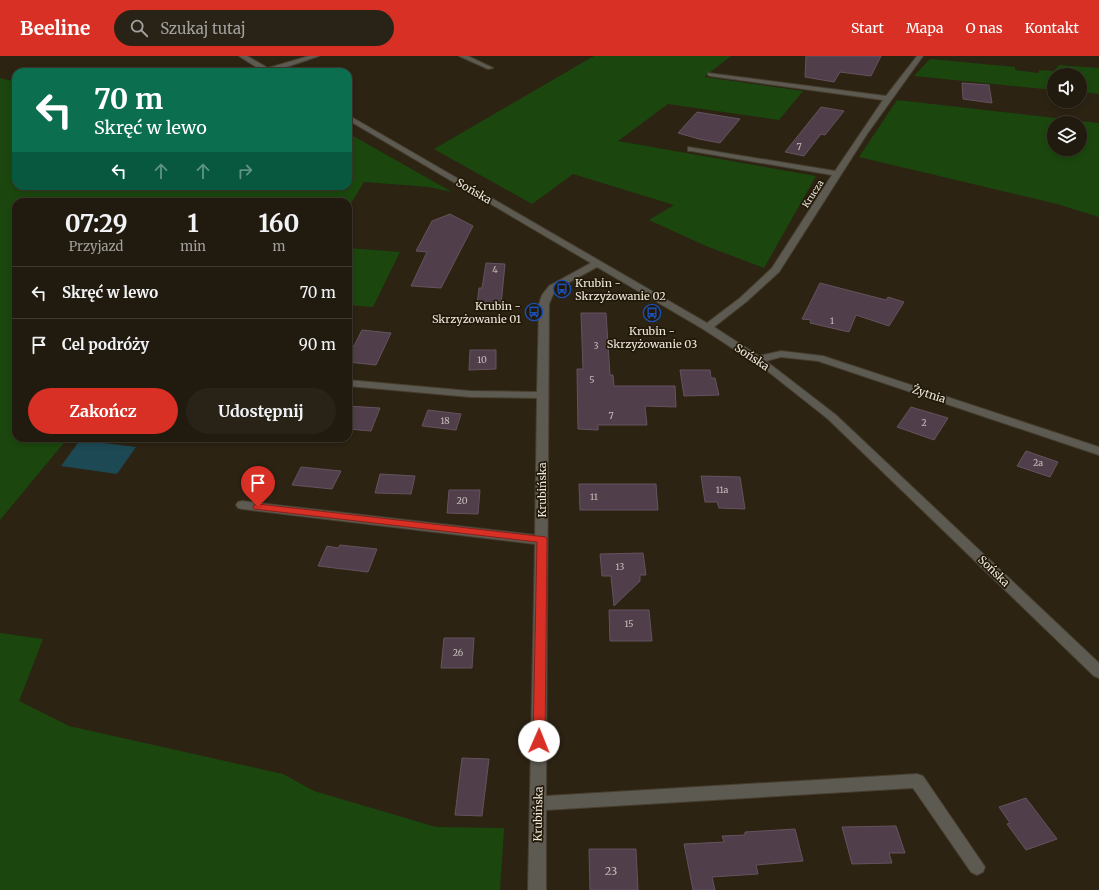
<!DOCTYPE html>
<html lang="pl">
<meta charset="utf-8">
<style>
:root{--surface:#211a0e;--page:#292317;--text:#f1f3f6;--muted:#a2a19e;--line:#3e382e;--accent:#d93025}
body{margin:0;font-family:Merriweather,serif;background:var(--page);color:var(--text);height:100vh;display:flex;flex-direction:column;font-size:15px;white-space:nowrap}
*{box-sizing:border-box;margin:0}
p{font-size:13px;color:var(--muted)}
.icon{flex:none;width:22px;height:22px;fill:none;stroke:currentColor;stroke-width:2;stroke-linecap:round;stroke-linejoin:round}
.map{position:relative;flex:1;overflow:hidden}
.details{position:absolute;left:12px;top:142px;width:340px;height:244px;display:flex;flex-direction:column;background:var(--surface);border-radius:12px;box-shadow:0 2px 6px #0003,0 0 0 1px var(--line)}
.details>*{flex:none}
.banner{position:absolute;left:12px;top:12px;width:340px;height:122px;border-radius:12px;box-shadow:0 2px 6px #0003,0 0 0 1px var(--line);background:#0b6e4f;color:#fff;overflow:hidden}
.buttons{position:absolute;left:1047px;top:12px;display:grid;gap:8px}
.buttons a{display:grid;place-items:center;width:40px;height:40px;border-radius:50%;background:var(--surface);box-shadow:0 2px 6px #0003,0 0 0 1px var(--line);font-size:20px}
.pin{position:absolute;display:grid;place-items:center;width:34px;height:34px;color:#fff;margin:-41px -17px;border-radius:50% 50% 50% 0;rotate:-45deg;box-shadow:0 0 4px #0007}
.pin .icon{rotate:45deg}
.me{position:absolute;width:44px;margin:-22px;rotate:1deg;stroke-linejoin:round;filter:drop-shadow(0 0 3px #0008)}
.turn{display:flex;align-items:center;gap:14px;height:84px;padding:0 16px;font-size:18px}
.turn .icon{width:52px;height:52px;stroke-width:2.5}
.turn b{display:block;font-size:28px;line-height:34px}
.lanes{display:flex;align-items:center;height:38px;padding:0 16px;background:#0003;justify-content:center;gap:20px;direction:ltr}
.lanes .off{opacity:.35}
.eta{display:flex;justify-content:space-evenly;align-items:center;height:68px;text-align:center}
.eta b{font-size:24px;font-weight:700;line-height:28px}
.action{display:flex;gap:8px;margin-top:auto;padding:8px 16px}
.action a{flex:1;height:46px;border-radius:24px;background:var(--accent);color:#fff;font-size:16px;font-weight:700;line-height:46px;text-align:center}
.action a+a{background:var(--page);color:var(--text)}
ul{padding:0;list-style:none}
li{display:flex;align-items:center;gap:12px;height:52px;padding:0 16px;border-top:1px solid var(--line)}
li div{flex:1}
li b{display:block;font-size:15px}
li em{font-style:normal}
header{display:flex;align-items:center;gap:24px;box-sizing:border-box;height:56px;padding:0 20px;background:var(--accent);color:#fff}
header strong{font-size:19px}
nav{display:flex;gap:22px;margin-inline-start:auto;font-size:14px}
.search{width:280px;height:36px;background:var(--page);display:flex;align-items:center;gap:10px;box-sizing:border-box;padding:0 14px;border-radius:22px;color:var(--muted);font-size:15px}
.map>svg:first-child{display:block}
.green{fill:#1b470e;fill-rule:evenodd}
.water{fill:#1d4954}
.building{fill:#503f4a;stroke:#65525e}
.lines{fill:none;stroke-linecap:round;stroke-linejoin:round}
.minor-casing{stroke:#473e2f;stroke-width:2}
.minor{fill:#5c5a51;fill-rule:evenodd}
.route{fill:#d93025;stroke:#8d1f18}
.labels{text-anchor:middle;stroke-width:3.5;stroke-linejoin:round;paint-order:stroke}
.number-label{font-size:9px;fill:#c6bdb8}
.far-street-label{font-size:9px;fill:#ede7dc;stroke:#221909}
.street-label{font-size:11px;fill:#ede7dc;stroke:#221909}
.poi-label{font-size:11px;fill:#ede7dc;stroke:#221909;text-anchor:start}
.near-number-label{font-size:11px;fill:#c6bdb8}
</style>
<header>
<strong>Beeline</strong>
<div class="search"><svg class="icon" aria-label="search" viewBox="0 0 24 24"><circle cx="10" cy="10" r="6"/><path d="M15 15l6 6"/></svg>Szukaj tutaj</div>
<nav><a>Start</a><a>Mapa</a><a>O nas</a><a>Kontakt</a></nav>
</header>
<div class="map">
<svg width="1099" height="834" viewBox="0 0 1099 834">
<rect width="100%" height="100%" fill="#2c2313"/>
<!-- green -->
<path class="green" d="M 594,0 L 731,0 L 704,21 L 803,35 L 779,64 L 668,48 L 618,85 L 816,120 L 764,212 L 706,190 L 649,164 L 674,149 L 573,118 L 532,148 L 434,93 Z
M 930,3 L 1015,11 L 1015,14 L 1039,17 L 1039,14 L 1054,15 L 1059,9 L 1099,12 L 1099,38 L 1080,36 L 1080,19 L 1054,19 L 1054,34 L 914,20 Z
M 0,22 L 16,26 L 16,130 L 348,130 L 348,77 L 452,136 L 429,131 L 364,126 L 348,152 L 348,146 L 16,146 L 16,382 L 68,382 L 0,464 Z
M 897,44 L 1099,67 L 1099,161 L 1057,148 L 859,101 ZM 1054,67 L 1080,67 L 1080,93 L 1054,93 Z
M 348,192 L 400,196 L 373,251 L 348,249 Z
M 0,577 L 43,583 L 19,645 L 69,670 L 283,718 L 314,735 L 436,771 L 504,772 L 500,834 L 0,834 Z"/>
<!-- water -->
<path class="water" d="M 80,384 L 136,391 L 117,418 L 61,410 Z"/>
<!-- building -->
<path class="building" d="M 806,0 L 881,0 L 871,20 L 840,16 L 834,26 L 805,21 Z
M 962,27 L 989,29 L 992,47 L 963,43 Z
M 821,51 L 844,55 L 825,79 L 821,78 L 804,100 L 785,96 Z
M 697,56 L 740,63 L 720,87 L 699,83 L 678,77 Z
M 450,158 L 473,170 L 441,232 L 411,230 L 427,196 L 416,195 L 432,165 Z
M 486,207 L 505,208 L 501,249 L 477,249 L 479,232 L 482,232 Z
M 820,227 L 886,244 L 888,241 L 904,246 L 889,270 L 856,259 L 849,276 L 810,267 L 811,264 L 802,263 Z
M 581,257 L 606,257 L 610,319 L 613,319 L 614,330 L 675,330 L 676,351 L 645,350 L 647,369 L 598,369 L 598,374 L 578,373 L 577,313 L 583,313 Z
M 362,274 L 391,277 L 376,309 L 348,306 L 348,289 L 354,290 Z
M 470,294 L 496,294 L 496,313 L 469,314 Z
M 680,314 L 710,314 L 711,322 L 715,322 L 719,339 L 684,340 Z
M 348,350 L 380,352 L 371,375 L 348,373 Z
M 911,351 L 948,362 L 934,384 L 897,371 Z
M 428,354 L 461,358 L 456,374 L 422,370 Z
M 1026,395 L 1058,406 L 1050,421 L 1017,410 Z
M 301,411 L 341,415 L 332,433 L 292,429 Z
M 380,418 L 415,420 L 411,438 L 375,437 Z
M 701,420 L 740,421 L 745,453 L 719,452 L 717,446 L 705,446 Z
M 579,428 L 656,428 L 658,454 L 580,454 Z
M 449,434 L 480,434 L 478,458 L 447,457 Z
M 340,489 L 377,493 L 368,516 L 318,510 L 327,490 L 338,492 Z
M 643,497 L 646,519 L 640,519 L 640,525 L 614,550 L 611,520 L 602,520 L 600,498 Z
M 609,554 L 649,554 L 652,585 L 610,585 Z
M 444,582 L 474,582 L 472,612 L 441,612 Z
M 462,702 L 489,703 L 482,760 L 455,759 Z
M 1026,742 L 1057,783 L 1026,794 L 1007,768 L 1010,767 L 999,751 Z
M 896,770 L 905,797 L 889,797 L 892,807 L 852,808 L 842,771 Z
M 795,773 L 803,805 L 756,809 L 758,818 L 712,821 L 715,834 L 693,834 L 684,788 L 724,786 L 722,780 L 745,779 L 745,776 Z
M 589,793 L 636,793 L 638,834 L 590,834 Z"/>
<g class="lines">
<defs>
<path id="minor" d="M 239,0 L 247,0 L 268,12 L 309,0 L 319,0 L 272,16 L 264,16 Z
M 459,0 L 468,0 L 493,12 L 488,13 Z
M 917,0 L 923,0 L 867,78 L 779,216 L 746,246 L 714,271 L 759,300 L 781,295 L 823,300 L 1099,391 L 1099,399 L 818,305 L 781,301 L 766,305 L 836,359 L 1099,607 L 1099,622 L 1094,620 L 828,363 L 770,317 L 703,273 L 597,211 L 555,234 L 549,248 L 546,740 L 917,718 L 923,720 L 985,811 L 983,816 L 977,819 L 971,816 L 913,732 L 546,754 L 546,834 L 528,834 L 535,488 L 242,453 L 238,452 L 236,449 L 238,446 L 242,445 L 535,479 L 537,342 L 470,341 L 348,330 L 348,324 L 470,335 L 537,336 L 539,248 L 542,239 L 549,230 L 591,207 L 348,64 L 348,59 L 707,267 L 740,242 L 772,212 L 832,119 L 691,95 L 688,95 L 688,91 L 835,115 L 883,44 L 710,20 L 708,19 L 708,17 L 886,40 Z"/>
</defs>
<!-- minor casing -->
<use href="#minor" class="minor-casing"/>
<!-- minor -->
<use href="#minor" class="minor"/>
</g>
<!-- route -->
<path class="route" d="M 258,448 L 546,481 L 547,484 L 545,685 L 543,688 L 539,690 L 535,688 L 533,685 L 537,486 L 254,453 L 253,451 L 254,449 Z"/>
<!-- icons -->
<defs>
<symbol id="bus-ring" viewBox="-11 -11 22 22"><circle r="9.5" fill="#221909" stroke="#1a4fb4" stroke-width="1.5"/><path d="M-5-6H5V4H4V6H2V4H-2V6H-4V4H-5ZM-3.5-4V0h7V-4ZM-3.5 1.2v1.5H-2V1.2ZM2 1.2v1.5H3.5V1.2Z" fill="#1a4fb4"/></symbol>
</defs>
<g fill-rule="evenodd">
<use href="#bus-ring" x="552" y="223" width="20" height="20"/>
<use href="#bus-ring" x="524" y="246" width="20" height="20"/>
<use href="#bus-ring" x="642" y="247" width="20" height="20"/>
</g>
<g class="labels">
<!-- number labels -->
<g class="number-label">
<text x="799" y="94">7</text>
<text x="495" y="217">4</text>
<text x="832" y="268">1</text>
<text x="596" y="293">3</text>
<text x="482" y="307">10</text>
<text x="592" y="327">5</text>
<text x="611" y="363">7</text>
<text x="445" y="368">18</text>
<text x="924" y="370">2</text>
<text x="1038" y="410">2a</text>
<text x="722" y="437">11a</text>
<text x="594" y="444">11</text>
<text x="462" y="448">20</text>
<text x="620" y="514">13</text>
<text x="629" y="571">15</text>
<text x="458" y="600">26</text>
</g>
<!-- far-street labels -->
<g class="far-street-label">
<text transform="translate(813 138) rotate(-57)" y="3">Krucza</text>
</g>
<!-- street labels -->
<g class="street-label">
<text transform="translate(474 135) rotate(30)" y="4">Sońska</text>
<text transform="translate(752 301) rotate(33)" y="4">Sońska</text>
<text transform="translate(929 338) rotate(18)" y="4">Żytnia</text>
<text transform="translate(542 434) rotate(-90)" y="4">Krubińska</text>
<text transform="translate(994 515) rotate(44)" y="4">Sońska</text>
<text transform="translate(538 758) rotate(-89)" y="4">Krubińska</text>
</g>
<!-- poi labels -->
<g class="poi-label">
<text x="575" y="231">Krubin -<tspan x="575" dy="13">Skrzyżowanie 02</tspan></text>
<text x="521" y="254" text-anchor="end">Krubin -<tspan x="521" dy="13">Skrzyżowanie 01</tspan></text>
<text x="652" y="279" text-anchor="middle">Krubin -<tspan x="652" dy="13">Skrzyżowanie 03</tspan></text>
</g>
<!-- near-number labels -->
<g class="near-number-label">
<text x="611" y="819">23</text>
</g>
</g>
</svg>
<div class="buttons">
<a><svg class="icon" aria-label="sound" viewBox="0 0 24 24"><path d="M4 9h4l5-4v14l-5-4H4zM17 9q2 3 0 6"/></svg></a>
<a><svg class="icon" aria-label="layers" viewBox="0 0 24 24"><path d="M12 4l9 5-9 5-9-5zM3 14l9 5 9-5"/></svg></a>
</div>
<div class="pin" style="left:258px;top:451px;background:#d93025"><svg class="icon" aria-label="arrive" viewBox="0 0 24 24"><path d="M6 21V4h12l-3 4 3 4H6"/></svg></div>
<svg class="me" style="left:539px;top:685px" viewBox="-20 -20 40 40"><circle r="19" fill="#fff"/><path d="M0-13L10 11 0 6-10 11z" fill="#d93025"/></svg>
<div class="banner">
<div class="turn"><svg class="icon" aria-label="left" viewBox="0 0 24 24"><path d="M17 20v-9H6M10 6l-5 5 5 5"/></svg><div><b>70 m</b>Skręć w lewo</div></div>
<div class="lanes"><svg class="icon" aria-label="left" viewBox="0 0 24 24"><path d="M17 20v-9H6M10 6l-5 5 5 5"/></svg><svg class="icon off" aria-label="ahead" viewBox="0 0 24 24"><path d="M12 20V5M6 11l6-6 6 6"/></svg><svg class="icon off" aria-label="ahead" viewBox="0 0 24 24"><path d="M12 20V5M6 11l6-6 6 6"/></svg><svg class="icon off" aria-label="right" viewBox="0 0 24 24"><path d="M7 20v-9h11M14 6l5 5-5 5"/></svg></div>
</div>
<section class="details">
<div class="eta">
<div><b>07:29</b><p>Przyjazd</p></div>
<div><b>1</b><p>min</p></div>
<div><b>160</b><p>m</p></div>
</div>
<ul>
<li><svg class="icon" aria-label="left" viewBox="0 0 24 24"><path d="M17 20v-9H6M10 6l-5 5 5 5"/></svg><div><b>Skręć w lewo</b></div><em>70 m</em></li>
<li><svg class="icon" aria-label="arrive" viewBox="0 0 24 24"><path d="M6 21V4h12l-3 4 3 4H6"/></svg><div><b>Cel podróży</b></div><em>90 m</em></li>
</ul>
<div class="action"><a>Zakończ</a><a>Udostępnij</a></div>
</section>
</div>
